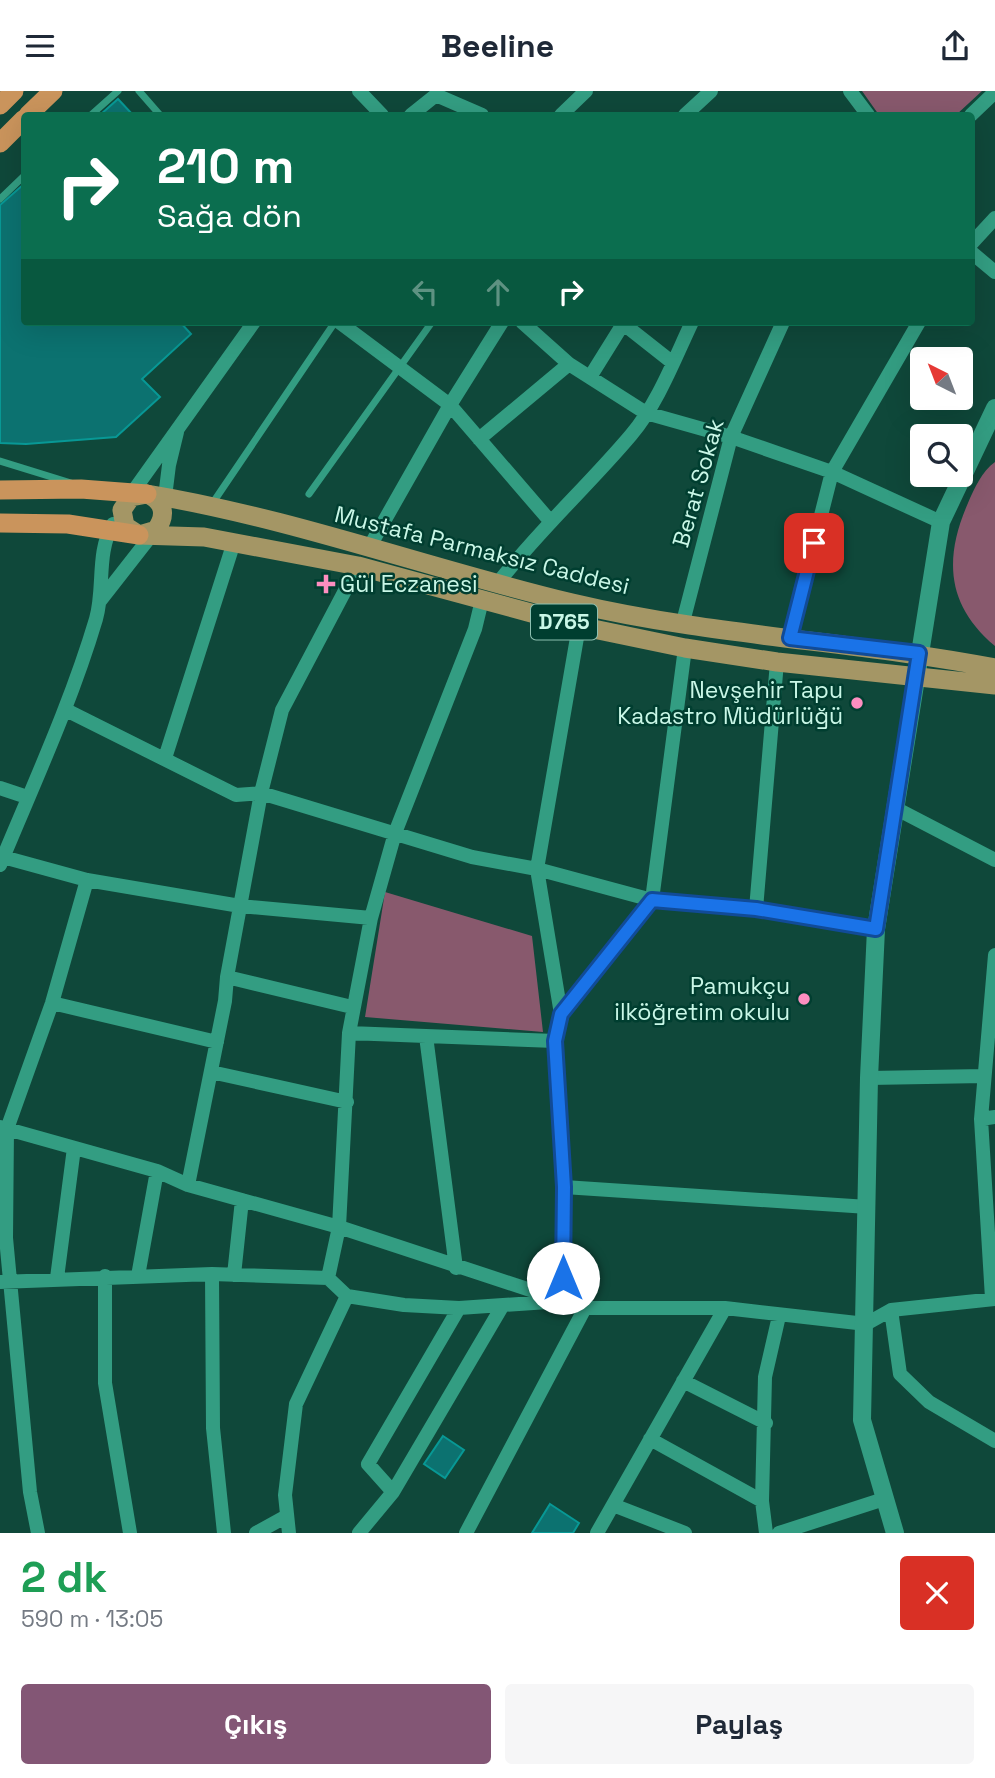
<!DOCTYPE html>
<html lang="tr">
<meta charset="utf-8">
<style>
:root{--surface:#fff;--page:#f6f6f7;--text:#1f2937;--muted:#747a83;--accent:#835675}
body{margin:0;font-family:"Space Grotesk",sans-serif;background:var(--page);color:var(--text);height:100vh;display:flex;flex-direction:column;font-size:26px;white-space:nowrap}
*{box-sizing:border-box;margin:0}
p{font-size:23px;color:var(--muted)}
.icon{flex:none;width:38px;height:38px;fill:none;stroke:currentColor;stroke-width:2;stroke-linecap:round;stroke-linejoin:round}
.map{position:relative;height:1442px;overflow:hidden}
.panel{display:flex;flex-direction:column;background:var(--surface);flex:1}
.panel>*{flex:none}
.banner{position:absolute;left:21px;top:21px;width:954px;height:214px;border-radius:7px;box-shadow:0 7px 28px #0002;background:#0b6e4f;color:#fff;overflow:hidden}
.needle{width:46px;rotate:318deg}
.fabs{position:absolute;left:910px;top:256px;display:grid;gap:14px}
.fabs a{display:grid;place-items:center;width:63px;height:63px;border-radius:7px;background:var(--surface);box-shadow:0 7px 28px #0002;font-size:35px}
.pin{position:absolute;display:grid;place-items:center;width:60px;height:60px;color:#fff;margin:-30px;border-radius:14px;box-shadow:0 4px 10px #0006}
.me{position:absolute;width:77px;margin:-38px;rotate:0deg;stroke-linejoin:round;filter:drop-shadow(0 0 5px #0008)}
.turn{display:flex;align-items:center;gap:24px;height:147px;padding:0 21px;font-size:32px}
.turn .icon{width:91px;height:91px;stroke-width:2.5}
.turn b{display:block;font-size:49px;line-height:60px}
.lanes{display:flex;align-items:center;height:66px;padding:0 21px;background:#0003;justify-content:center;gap:35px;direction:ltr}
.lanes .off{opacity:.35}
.round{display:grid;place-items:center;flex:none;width:74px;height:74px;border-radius:7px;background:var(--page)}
.headline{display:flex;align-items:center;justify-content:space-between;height:119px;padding:0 21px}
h1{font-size:42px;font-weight:600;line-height:52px;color:#1e9e55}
.button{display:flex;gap:14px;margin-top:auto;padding:14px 21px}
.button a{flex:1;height:80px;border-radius:7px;background:var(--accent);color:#fff;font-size:28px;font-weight:600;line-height:80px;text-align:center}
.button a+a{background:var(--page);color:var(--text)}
header{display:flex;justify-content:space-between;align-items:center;height:91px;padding:0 21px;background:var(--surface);font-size:32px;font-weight:600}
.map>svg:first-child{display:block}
.green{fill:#88596d}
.building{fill:#0c7270;stroke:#089895;stroke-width:2}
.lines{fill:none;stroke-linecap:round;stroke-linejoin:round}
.service{stroke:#339d82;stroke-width:7}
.minor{stroke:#339d82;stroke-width:14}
.tertiary{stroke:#339d82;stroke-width:18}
.primary{stroke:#a49665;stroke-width:19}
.trunk{stroke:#ca945c;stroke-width:19}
.route-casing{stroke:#114b97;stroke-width:18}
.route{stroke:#1a73e8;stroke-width:12}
.poi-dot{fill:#fd8ec0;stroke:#003e30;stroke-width:2.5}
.labels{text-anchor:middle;stroke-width:5;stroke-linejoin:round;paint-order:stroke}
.shield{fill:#003e30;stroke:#8dc0b0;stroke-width:2}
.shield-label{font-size:21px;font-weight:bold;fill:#c9f7e7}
.street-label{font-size:23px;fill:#c9f7e7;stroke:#003e30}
.poi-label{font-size:23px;fill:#c9f7e7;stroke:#003e30;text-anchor:end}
</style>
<header><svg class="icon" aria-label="menu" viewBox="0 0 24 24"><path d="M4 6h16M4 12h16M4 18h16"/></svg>Beeline<svg class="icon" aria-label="share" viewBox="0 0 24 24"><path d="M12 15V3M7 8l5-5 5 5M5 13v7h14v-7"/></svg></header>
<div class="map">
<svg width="995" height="1442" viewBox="0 0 995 1442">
<rect width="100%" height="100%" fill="#0f483a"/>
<!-- green -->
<path class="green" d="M 862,0 L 982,0 L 956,24 L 879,24 Z
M 995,371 L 995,555 C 946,514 944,467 968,412 C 974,398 982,380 995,371 Z
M 385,801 L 532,845 L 543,941 L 365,926 Z"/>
<!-- building -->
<path class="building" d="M 118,8 L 133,24 L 100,24 Z
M 24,93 L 24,231 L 180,231 L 191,243 L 142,288 L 160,306 L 116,346 L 26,353 L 0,352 L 0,114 Z
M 443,1345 L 464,1359 L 445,1387 L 424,1373 Z
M 550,1413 L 579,1432 L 573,1442 L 532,1442 Z"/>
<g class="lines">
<!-- service -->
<path class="service" d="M 139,0 L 160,24
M 91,24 L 118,0
M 0,108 L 24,85
M 0,370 L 71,392
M 309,403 L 432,231
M 212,413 L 335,231"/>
<!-- minor -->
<path class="minor" d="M 359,0 L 382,24
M 850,0 L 868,24
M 411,24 L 436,4 L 482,24
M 561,24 L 586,0
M 685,24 L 711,0
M 971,24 L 995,1
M 971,153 L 995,127
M 971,161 L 995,181
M 339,231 L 450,314 L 550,430
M 522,231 L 569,273 L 646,322 L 731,346 L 832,381 L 941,431
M 621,231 L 673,272
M 590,286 L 623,233
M 479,348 L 569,273
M 127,409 L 254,231
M 164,414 L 169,374 L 177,341
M 370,455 L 450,314 L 502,231
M 498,492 C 539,439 588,395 631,344 C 658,312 674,269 692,231
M 100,510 L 154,441
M 683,531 L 731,346 L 783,231
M 790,547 L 832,381 L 919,231
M 66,619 L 236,704 L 261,702 L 472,766 L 537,778 L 652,809 L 756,818 L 876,838
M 165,667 L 234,451
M 0,697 L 27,706
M 895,717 L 995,769
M 3,766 L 87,789 L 240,815 L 371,827
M 0,774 C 34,692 71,612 96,528 C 105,497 96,462 113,433
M 756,818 L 777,571
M 227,886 L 352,916
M 52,912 L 217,951
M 561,923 L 652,809 L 685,557
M 349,942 L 426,945 L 456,1177
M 426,945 L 555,950
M 211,981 L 347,1011
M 869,987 L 984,985
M 981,1028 L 995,1026
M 0,1036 L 157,1080 L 188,1094 L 339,1136 L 585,1217 L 725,1217 L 866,1233 L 891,1219 L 995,1208
M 188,1094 L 225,910 L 227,886 L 261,702 L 282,619 L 358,475
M 564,1096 L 555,950 L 561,923 L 537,778 L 579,535
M 212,1183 L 213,1337 L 224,1442
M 234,1184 L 242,1109
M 105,1185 L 105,1292 L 130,1442
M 138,1185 L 157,1080
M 57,1187 L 74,1057
M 0,1191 L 212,1183 L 328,1187
M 347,1205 L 404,1214 L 459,1217 L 563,1210 L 564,1096 L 868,1116
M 992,1207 L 981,1028 L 995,864
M 891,1219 L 900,1283 L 929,1311 L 995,1350
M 683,1290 L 766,1332
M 650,1348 L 762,1410
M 393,1401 L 368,1373 L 459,1217
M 613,1414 L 685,1442
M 38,1442 L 30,1401 L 6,1147 L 7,1038 L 52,912 L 87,789
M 256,1442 L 287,1425
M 289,1442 L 285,1404 L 296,1313 L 347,1205 L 328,1187 L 339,1136 L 349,942 L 371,827 L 395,742 L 475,538 L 482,509
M 359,1442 L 393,1401 L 503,1214
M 466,1442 L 585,1217
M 597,1442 L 725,1217
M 766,1442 L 762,1410 L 765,1286 L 779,1225
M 779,1442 L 884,1408"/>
<!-- tertiary -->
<path class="tertiary" d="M 895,1442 L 862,1329 L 869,987 L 876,838 L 941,431 L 995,317"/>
<!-- primary -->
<path class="primary" d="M 147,403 C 292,427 430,478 572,512 C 711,545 855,550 995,577
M 139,444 L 156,439 C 167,424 164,410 147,403 L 131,406 L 122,419 L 125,435 L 139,444 L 204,446 L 358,475 L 579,535 L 685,557 L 777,571 L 995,594"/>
<!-- trunk -->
<path class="trunk" d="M 0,14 L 14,0
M 28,24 L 53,0
M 0,52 L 24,28
M 0,399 L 81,398 L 147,403
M 0,432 L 68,433 L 139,444"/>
</g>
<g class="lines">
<defs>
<path id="route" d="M 563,1187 L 564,1096 L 555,950 L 561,923 L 652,809 L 756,818 L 876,838 L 919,562 L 790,547 L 814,452"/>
</defs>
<!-- route casing -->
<use href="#route" class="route-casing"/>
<!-- route -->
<use href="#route" class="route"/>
</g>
<!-- markers -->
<g class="poi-dot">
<path d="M322.5 482.5h7v7h7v7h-7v7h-7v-7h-7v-7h7z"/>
<circle cx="857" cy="612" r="7"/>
<circle cx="804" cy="908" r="7"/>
</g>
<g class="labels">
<!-- shield labels -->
<rect class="shield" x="531" y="513.5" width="66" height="35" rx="5"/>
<g class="shield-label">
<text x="564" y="538">D765</text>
</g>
<!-- street labels -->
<g class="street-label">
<text transform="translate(698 392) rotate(-74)" y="8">Berat Sokak</text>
<text transform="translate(482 459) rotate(14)" y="8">Mustafa Parmaksız Caddesi</text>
</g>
<!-- poi labels -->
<g class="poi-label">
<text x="340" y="501" text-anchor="start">Gül Eczanesi</text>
<text x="843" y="607">Nevşehir Tapu<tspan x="843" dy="26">Kadastro Müdürlüğü</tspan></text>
<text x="790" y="903">Pamukçu<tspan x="790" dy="26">ilköğretim okulu</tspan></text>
</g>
</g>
</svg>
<div class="fabs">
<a><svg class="needle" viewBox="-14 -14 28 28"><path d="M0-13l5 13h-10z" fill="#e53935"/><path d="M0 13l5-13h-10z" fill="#747a83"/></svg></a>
<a><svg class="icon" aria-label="search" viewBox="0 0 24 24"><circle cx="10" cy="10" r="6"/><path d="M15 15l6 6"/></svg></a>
</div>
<div class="pin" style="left:814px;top:452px;background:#d93025"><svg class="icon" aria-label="arrive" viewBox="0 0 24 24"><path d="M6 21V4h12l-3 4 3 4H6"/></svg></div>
<svg class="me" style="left:563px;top:1187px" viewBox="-20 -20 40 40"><circle r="19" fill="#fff"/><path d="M0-13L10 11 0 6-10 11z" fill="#1a73e8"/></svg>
<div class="banner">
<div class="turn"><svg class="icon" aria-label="right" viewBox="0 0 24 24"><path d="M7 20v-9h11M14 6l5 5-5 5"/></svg><div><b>210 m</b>Sağa dön</div></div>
<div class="lanes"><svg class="icon off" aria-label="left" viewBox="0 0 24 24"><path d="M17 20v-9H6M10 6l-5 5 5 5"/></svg><svg class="icon off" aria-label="ahead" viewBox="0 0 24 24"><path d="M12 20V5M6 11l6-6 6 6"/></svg><svg class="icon" aria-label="right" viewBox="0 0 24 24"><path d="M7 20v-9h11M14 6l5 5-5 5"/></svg></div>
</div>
</div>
<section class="panel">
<div class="headline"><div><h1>2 dk</h1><p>590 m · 13:05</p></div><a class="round" style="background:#d93025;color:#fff"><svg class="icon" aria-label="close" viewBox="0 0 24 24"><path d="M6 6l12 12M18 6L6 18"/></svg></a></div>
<div class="button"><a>Çıkış</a><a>Paylaş</a></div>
</section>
